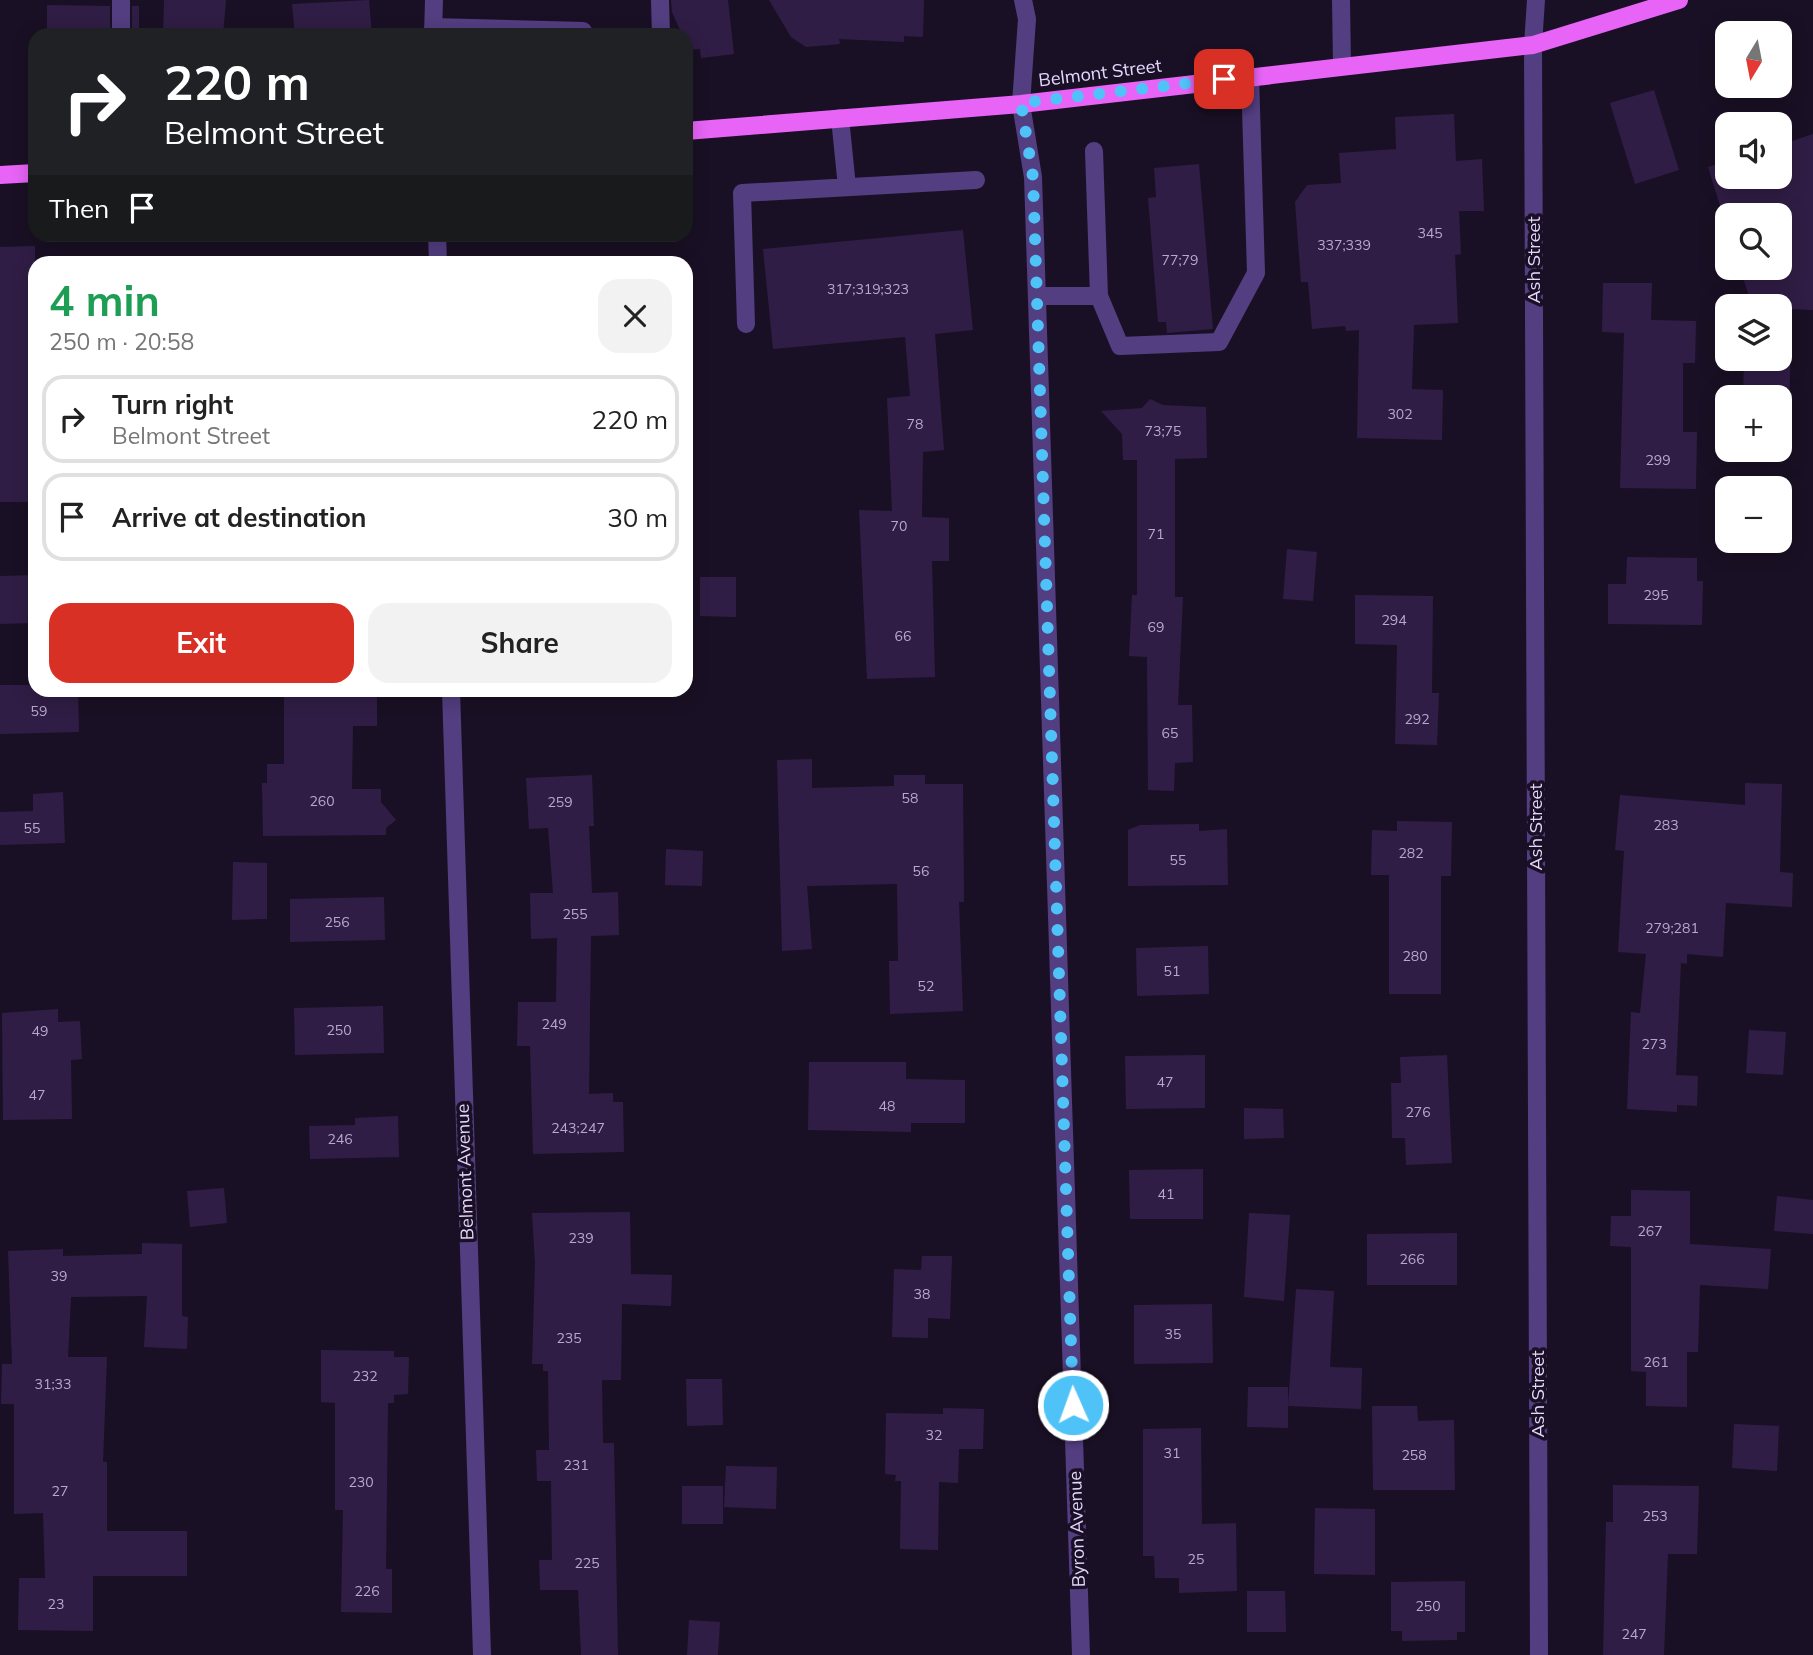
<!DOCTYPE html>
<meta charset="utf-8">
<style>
:root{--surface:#fff;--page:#f2f2f2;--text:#222;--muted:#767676;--line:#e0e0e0;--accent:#d93025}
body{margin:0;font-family:Mulish,sans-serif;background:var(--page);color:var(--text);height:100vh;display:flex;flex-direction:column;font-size:26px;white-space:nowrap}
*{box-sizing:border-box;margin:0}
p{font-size:23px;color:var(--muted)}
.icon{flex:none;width:38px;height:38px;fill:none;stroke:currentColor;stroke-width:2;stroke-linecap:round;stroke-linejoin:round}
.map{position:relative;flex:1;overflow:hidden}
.panel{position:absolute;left:28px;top:256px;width:665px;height:441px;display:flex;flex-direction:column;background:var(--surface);border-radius:21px;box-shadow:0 4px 18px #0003}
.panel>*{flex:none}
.top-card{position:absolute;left:28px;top:28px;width:665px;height:214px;border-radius:21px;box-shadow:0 4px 18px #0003;background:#202124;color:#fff;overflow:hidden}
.needle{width:46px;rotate:190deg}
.tools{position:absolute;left:1715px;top:21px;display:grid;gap:14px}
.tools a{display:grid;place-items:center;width:77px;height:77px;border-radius:14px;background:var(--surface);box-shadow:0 4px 18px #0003;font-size:35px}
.pin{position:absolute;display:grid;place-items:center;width:60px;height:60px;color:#fff;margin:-30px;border-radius:14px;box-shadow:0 4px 10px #0006}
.me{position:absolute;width:77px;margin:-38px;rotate:358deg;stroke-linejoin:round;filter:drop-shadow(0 0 5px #0008)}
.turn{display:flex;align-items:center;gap:24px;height:147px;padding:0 21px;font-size:32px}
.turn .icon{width:91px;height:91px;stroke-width:2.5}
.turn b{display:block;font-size:49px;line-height:60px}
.then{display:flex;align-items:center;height:66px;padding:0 21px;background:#0003;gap:14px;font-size:26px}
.round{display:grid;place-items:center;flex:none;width:74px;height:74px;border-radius:21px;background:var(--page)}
.headline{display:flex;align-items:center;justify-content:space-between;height:119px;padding:0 21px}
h1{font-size:42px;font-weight:700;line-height:52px;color:#1e9e55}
.button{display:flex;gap:14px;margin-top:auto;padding:14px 21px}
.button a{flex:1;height:80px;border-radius:21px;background:var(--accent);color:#fff;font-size:28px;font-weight:700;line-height:80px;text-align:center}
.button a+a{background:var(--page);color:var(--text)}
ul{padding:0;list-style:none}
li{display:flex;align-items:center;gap:21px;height:88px;margin:0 14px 10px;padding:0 7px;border:4px solid var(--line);border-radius:21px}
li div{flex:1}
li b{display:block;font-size:26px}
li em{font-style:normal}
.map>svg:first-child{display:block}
.building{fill:#301d45}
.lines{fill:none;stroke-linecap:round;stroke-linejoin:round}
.minor{stroke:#533e81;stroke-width:18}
.major{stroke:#e864f7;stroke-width:18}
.route{stroke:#4fc3f7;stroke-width:12;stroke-dasharray:0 21.6}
.labels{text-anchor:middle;stroke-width:7;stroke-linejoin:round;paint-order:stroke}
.number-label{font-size:14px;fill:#b8a8cf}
.street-label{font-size:18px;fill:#e5d7fd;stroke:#1a1025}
</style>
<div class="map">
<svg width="1813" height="1655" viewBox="0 0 1813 1655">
<rect width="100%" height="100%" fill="#1a1025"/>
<!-- building -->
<path class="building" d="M 164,0 L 226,0 L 223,35 L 163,35 Z
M 369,0 L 372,35 L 295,35 L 292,4 Z
M 671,0 L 728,0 L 734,54 L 701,58 L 700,49 L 686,50 L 686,35 L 682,35 L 672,12 Z
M 769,0 L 924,0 L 923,37 L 904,36 L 904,42 L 839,39 L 840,44 L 806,47 L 791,37 Z
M 47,5 L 110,6 L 110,35 L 47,35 Z
M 132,6 L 139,6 L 139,35 L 132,35 Z
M 1654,90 L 1679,170 L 1635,184 L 1610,103 Z
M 1454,114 L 1456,161 L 1482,159 L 1484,211 L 1459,211 L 1461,254 L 1455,255 L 1458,323 L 1414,325 L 1412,389 L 1443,390 L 1442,440 L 1357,438 L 1359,330 L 1346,331 L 1345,326 L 1312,329 L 1308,282 L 1301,282 L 1295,202 L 1307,185 L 1341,183 L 1339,153 L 1396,149 L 1395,117 Z
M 1813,134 L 1813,310 L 1792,309 L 1789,410 L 1784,410 L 1780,397 L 1743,397 L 1744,359 L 1780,359 L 1780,306 L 1752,306 L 1740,268 L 1780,268 L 1780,215 L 1727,215 L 1727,228 L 1708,167 L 1727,161 L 1727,177 L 1780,177 L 1780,145 Z
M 1199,164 L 1213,329 L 1167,333 L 1166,322 L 1158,322 L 1148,198 L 1156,197 L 1154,168 Z
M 963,230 L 973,330 L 935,334 L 944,450 L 923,452 L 922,517 L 949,518 L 949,561 L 932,561 L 935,677 L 867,679 L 859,510 L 892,511 L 887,398 L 910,396 L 905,337 L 773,349 L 763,249 Z
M 35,246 L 35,502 L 0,502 L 0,247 Z
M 1603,283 L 1652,283 L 1651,320 L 1696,321 L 1695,363 L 1683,363 L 1683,432 L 1697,432 L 1696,489 L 1620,488 L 1624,333 L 1602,332 Z
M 1150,399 L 1163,405 L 1206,407 L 1207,458 L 1175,459 L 1175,597 L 1183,597 L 1178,705 L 1192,705 L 1193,762 L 1175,763 L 1174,791 L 1148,790 L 1147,657 L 1129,656 L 1132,595 L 1137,595 L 1137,460 L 1123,460 L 1122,434 L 1101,411 L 1142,408 Z
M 1287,549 L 1317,552 L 1313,601 L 1283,599 Z
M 1627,557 L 1697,558 L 1697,581 L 1703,581 L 1702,625 L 1608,624 L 1608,584 L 1626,584 Z
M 35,575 L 35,623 L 0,624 L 0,576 Z
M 700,577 L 736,577 L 736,617 L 700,616 Z
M 1355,595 L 1433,596 L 1432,693 L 1439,693 L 1437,745 L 1395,744 L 1397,645 L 1355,644 Z
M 0,685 L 35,685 L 35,690 L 78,690 L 79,732 L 0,734 Z
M 284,690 L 377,690 L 377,726 L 353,726 L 352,789 L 381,789 L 381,802 L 396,820 L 386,828 L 386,835 L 263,836 L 262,783 L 267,783 L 267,764 L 284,764 Z
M 812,759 L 812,788 L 894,786 L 894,775 L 925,775 L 925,784 L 963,784 L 964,902 L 959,902 L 963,1011 L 890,1014 L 889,961 L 898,961 L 897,884 L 807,886 L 812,949 L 782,951 L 777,760 Z
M 592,775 L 594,826 L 589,826 L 592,893 L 618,892 L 619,935 L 591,936 L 589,1094 L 613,1093 L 613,1102 L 623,1102 L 624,1152 L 533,1154 L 530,1046 L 517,1046 L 518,1002 L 556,1002 L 557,938 L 531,939 L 530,893 L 553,893 L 548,828 L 529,829 L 526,778 Z
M 1745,783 L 1782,784 L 1780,872 L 1793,873 L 1792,907 L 1726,903 L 1723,957 L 1687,954 L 1687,964 L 1681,963 L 1676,1075 L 1698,1076 L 1697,1106 L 1677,1105 L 1677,1112 L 1627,1109 L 1631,1012 L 1640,1013 L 1646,954 L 1618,952 L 1624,851 L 1615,850 L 1620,795 L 1745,805 Z
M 63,792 L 65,843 L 0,845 L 0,812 L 33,811 L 33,794 Z
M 1397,821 L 1452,822 L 1451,876 L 1441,876 L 1441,994 L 1389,994 L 1389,875 L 1371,875 L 1372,830 L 1397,831 Z
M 1199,824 L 1199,831 L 1227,829 L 1228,885 L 1128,886 L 1128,830 L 1140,825 Z
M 666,849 L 703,851 L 702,886 L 665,885 Z
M 233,862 L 267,863 L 267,919 L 232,920 Z
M 384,897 L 385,940 L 290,942 L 290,899 Z
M 1208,946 L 1209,994 L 1137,996 L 1136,948 Z
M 383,1006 L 384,1053 L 295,1055 L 294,1008 Z
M 58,1009 L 58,1022 L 80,1021 L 82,1059 L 71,1060 L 72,1119 L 3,1120 L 2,1013 Z
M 1749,1030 L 1786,1032 L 1783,1075 L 1746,1073 Z
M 1205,1055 L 1205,1108 L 1126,1109 L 1125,1056 Z
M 1447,1055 L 1452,1163 L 1406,1165 L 1405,1138 L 1392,1138 L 1391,1083 L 1401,1083 L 1400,1057 Z
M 809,1062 L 906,1062 L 906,1079 L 965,1080 L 965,1123 L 911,1123 L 911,1132 L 808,1130 Z
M 1244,1108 L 1283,1109 L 1284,1138 L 1244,1139 Z
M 398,1116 L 399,1157 L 310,1159 L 309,1126 L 355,1125 L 355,1118 Z
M 1203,1169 L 1203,1219 L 1130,1219 L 1129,1170 Z
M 224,1188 L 227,1223 L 190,1227 L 187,1191 Z
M 1631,1190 L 1690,1191 L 1690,1244 L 1771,1249 L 1768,1289 L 1700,1285 L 1698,1352 L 1687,1352 L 1687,1407 L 1646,1406 L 1646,1372 L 1631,1371 L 1631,1247 L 1610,1246 L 1611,1216 L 1631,1216 Z
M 1777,1196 L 1813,1200 L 1813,1234 L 1774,1231 Z
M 630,1212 L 631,1274 L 672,1275 L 671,1306 L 622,1304 L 621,1380 L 602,1380 L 603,1443 L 614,1443 L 618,1655 L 581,1655 L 578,1590 L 540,1590 L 539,1560 L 552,1560 L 551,1481 L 537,1481 L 536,1450 L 549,1450 L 548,1371 L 543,1371 L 543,1364 L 532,1364 L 535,1264 L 532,1213 Z
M 1249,1213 L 1290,1215 L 1284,1301 L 1244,1297 Z
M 1457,1233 L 1457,1285 L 1367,1285 L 1367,1234 Z
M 142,1243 L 182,1244 L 182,1316 L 188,1317 L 187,1349 L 144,1347 L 147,1296 L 71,1297 L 68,1357 L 107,1357 L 103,1462 L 107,1462 L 107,1531 L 187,1531 L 187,1576 L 93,1576 L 93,1631 L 18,1630 L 19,1578 L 45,1578 L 43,1513 L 14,1514 L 14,1404 L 1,1404 L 2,1364 L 12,1364 L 8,1251 L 63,1249 L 63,1256 L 142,1254 Z
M 922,1256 L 952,1256 L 950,1319 L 928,1318 L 928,1338 L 892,1337 L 894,1269 L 921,1270 Z
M 1296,1289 L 1334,1291 L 1330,1367 L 1362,1368 L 1361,1409 L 1288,1406 L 1288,1428 L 1247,1427 L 1248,1387 L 1288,1387 L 1288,1406 Z
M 1212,1304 L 1213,1363 L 1134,1364 L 1134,1305 Z
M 321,1350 L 394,1351 L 394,1357 L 409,1357 L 408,1394 L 394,1395 L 394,1403 L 388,1403 L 386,1569 L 392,1569 L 392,1613 L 341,1612 L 343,1510 L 335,1510 L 335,1403 L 321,1402 Z
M 686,1379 L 722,1379 L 723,1425 L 687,1426 Z
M 1372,1406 L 1417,1406 L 1418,1421 L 1454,1420 L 1455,1490 L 1373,1490 Z
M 943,1408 L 984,1409 L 983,1449 L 959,1449 L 958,1483 L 939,1482 L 938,1550 L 900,1549 L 901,1481 L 895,1481 L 896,1475 L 885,1474 L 886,1413 L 943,1414 Z
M 1734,1424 L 1779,1426 L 1777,1471 L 1732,1468 Z
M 1201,1428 L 1202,1524 L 1236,1523 L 1237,1591 L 1179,1593 L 1179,1578 L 1155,1578 L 1154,1556 L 1143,1556 L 1143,1429 Z
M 726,1466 L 777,1467 L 776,1509 L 724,1507 Z
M 1613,1485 L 1699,1486 L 1697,1554 L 1668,1554 L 1664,1655 L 1603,1655 L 1606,1522 L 1613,1522 Z
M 682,1486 L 723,1486 L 723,1524 L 682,1524 Z
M 1315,1508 L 1375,1509 L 1375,1575 L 1314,1574 Z
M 1465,1581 L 1465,1632 L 1457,1632 L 1457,1640 L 1402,1641 L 1402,1631 L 1391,1631 L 1391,1582 Z
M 1247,1591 L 1285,1591 L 1286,1632 L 1247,1632 Z
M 689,1620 L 720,1622 L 718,1655 L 687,1655 Z"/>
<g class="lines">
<!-- minor -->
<path class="minor" d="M 660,0 L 661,35
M 1023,0 L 1027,19 L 1021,104 L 1033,177 L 1081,1655
M 1341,0 L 1342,65
M 1536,0 L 1533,45 L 1539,1655
M 433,27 L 583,31 L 583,35
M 121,35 L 121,0
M 433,35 L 434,0
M 840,118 L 847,187
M 437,234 L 438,262
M 1037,296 L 1099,296 L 1094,151
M 1099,296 L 1120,346 L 1219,342 L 1256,273 L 1250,76
M 746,324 L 742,193 L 976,180
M 451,690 L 482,1655"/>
<!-- major -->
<path class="major" d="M 686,131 L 1021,104 L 1533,45 L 1679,0
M 0,175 L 35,173"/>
</g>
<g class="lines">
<!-- route -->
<path class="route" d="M 1073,1405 L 1033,177 L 1021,103 L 1224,79"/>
</g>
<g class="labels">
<!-- number labels -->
<g class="number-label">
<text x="1430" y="238">345</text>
<text x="1344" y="250">337;339</text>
<text x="1180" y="265">77;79</text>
<text x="868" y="294">317;319;323</text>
<text x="1400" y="419">302</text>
<text x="915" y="429">78</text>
<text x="1163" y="436">73;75</text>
<text x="1658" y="465">299</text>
<text x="899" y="531">70</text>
<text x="1156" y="539">71</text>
<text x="1656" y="600">295</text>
<text x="1394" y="625">294</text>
<text x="1156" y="632">69</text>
<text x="903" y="641">66</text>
<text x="39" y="716">59</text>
<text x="1417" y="724">292</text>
<text x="1170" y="738">65</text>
<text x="910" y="803">58</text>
<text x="322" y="806">260</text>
<text x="560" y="807">259</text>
<text x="1666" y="830">283</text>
<text x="32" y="833">55</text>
<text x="1411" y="858">282</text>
<text x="1178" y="865">55</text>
<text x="921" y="876">56</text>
<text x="575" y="919">255</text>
<text x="337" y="927">256</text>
<text x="1672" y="933">279;281</text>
<text x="1415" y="961">280</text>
<text x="1172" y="976">51</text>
<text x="926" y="991">52</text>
<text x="554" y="1029">249</text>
<text x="339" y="1035">250</text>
<text x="40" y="1036">49</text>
<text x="1654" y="1049">273</text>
<text x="1165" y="1087">47</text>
<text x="37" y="1100">47</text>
<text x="887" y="1111">48</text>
<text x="1418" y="1117">276</text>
<text x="578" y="1133">243;247</text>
<text x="340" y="1144">246</text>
<text x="1166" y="1199">41</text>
<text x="1650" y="1236">267</text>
<text x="581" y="1243">239</text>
<text x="1412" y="1264">266</text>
<text x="59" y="1281">39</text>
<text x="922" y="1299">38</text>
<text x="1173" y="1339">35</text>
<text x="569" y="1343">235</text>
<text x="1656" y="1367">261</text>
<text x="365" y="1381">232</text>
<text x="53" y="1389">31;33</text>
<text x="934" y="1440">32</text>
<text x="1172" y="1458">31</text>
<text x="1414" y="1460">258</text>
<text x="576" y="1470">231</text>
<text x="361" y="1487">230</text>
<text x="60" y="1496">27</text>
<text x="1655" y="1521">253</text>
<text x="1196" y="1564">25</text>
<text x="587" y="1568">225</text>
<text x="367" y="1596">226</text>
<text x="56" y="1609">23</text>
<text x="1428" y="1611">250</text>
<text x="1634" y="1639">247</text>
</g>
<!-- street labels -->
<g class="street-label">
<text transform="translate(1100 73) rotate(-7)" y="6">Belmont Street</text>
<text transform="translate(1534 260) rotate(-90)" y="6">Ash Street</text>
<text transform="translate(1536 827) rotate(-90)" y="6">Ash Street</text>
<text transform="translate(465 1172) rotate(-92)" y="6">Belmont Avenue</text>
<text transform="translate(1538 1394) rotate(-90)" y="6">Ash Street</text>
<text transform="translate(1077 1529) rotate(-92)" y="6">Byron Avenue</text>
</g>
</g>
</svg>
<div class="tools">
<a><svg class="needle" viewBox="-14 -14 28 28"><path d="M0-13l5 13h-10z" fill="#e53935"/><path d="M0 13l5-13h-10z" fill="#767676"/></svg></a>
<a><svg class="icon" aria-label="sound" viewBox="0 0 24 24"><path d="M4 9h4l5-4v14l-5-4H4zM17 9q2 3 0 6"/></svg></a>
<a><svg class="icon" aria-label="search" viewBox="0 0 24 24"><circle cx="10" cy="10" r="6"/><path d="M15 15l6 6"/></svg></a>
<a><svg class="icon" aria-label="layers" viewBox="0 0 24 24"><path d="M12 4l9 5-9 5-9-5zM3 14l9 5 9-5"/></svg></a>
<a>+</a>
<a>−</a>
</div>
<div class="pin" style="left:1224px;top:79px;background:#d93025"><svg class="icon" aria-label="arrive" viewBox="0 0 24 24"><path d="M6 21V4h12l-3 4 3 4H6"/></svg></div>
<svg class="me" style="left:1073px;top:1405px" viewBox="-20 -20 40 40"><circle r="17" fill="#4fc3f7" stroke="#fff" stroke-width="3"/><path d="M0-11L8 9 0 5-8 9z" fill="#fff"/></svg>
<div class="top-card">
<div class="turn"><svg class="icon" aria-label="right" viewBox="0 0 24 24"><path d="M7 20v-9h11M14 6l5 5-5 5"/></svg><div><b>220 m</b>Belmont Street</div></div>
<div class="then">Then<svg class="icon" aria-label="arrive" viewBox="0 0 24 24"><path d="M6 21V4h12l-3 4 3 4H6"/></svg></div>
</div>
<section class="panel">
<div class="headline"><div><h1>4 min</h1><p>250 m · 20:58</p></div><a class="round"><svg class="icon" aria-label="close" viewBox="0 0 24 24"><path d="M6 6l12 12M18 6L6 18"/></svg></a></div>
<ul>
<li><svg class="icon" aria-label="right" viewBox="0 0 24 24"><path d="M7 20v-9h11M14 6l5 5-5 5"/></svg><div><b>Turn right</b><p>Belmont Street</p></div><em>220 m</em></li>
<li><svg class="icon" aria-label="arrive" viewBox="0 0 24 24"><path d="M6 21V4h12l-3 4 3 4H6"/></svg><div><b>Arrive at destination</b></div><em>30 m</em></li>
</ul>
<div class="button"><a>Exit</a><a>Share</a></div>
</section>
</div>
